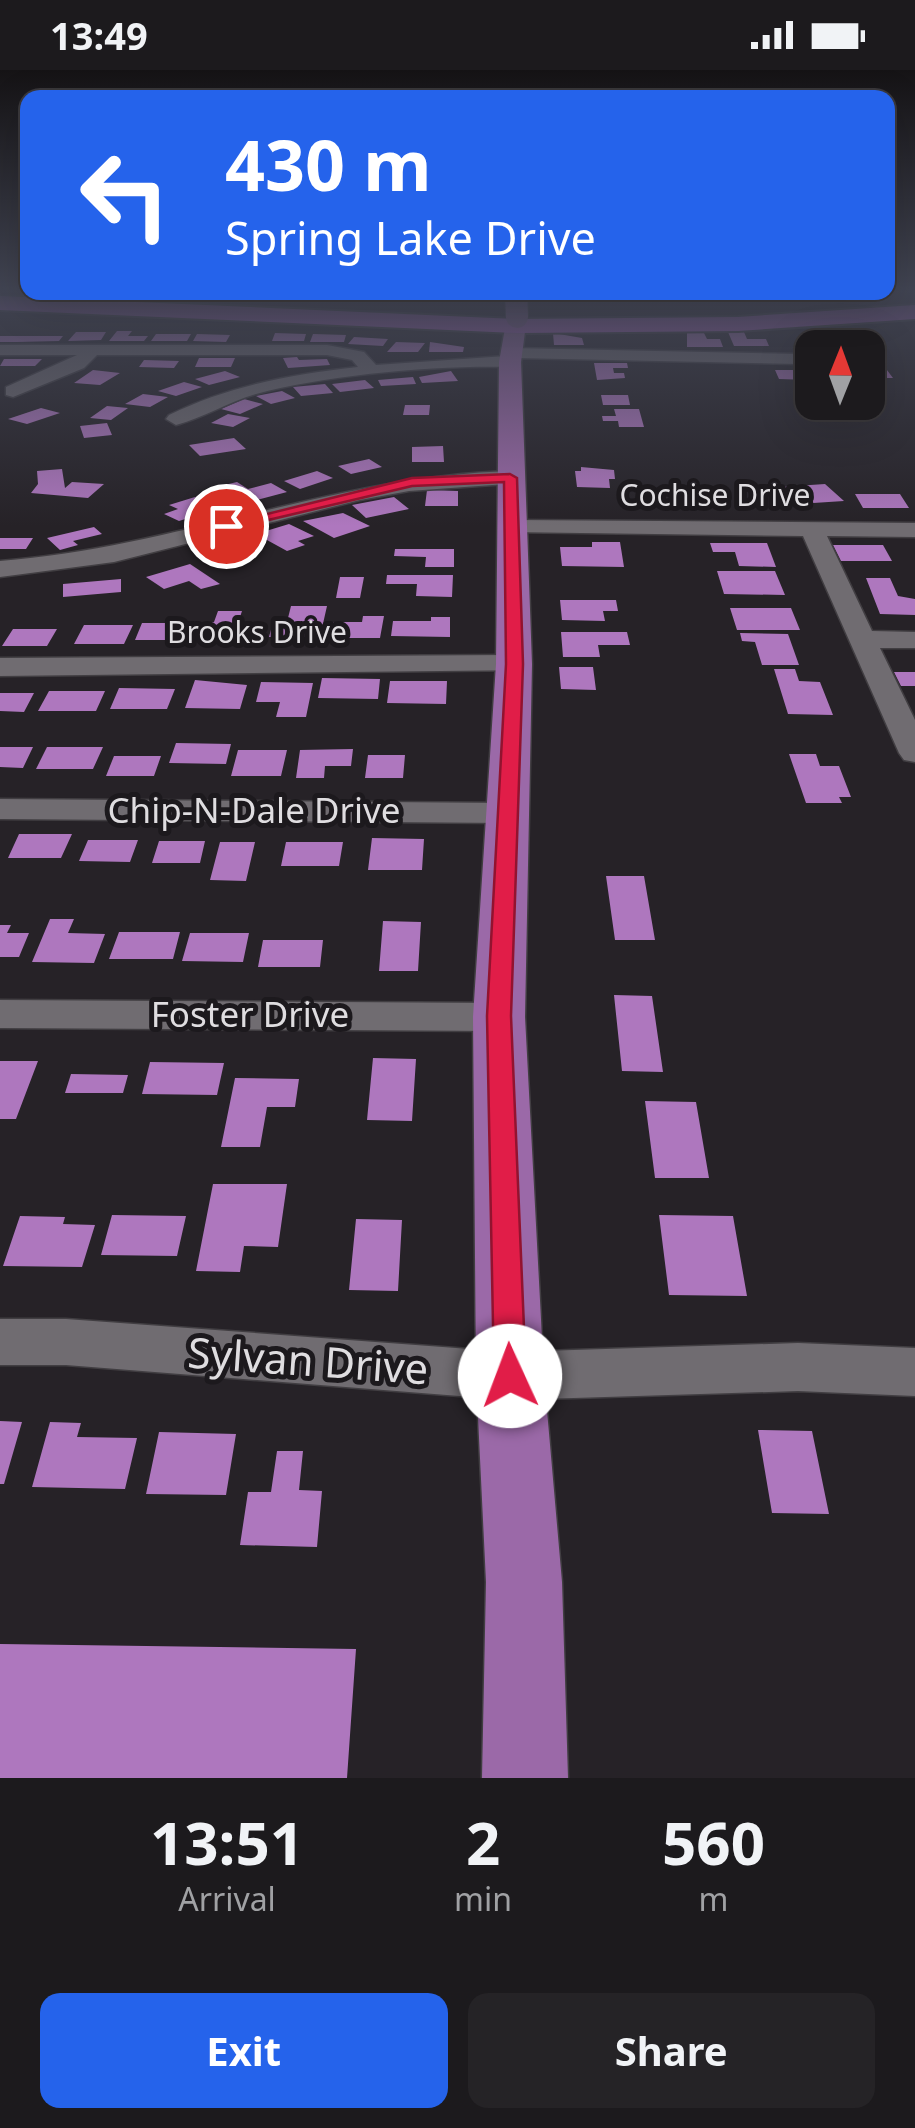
<!DOCTYPE html>
<style>
:root{--surface:#1c1a1d;--page:#252326;--text:#f1f3f6;--muted:#a0a1a4;--line:#3a383b;--accent:#2563eb}
body{margin:0;font-family:"Noto Sans",sans-serif;background:var(--page);color:var(--text);height:100vh;display:flex;flex-direction:column;font-size:38px;white-space:nowrap}
*{box-sizing:border-box;margin:0}
p{font-size:32px;color:var(--muted)}
.icon{flex:none;width:55px;height:55px;fill:none;stroke:currentColor;stroke-width:2;stroke-linecap:round;stroke-linejoin:round}
.map{position:relative;height:1708px;overflow:hidden}
.panel{display:flex;flex-direction:column;background:var(--surface);flex:1}
.panel>*{flex:none}
.guide{position:absolute;left:20px;top:20px;width:875px;height:210px;border-radius:20px;box-shadow:0 10px 40px #0002,0 0 0 2px var(--line);background:#2563eb;color:#fff;overflow:hidden}
.needle{width:65px;rotate:1deg}
.tools{position:absolute;left:795px;top:260px;display:grid;gap:20px}
.tools a{display:grid;place-items:center;width:90px;height:90px;border-radius:20px;background:var(--surface);box-shadow:0 10px 40px #0002,0 0 0 2px var(--line);font-size:50px}
.pin{position:absolute;display:grid;place-items:center;width:85px;height:85px;color:#fff;margin:-42px;border:5px solid #fff;border-radius:50%;box-shadow:0 2px 10px #0007}
.me{position:absolute;width:110px;margin:-55px;rotate:358deg;stroke-linejoin:round;filter:drop-shadow(0 0 8px #0008)}
.turn{display:flex;align-items:center;gap:35px;height:210px;padding:0 40px;font-size:45px}
.turn .icon{width:130px;height:130px;stroke-width:2.5}
.turn b{display:block;font-size:70px;line-height:85px}
.eta{display:flex;justify-content:space-evenly;align-items:center;height:170px;text-align:center}
.eta b{font-size:60px;font-weight:700;line-height:70px}
.cta{display:flex;gap:20px;margin-top:auto;padding:20px 40px}
.cta a{flex:1;height:115px;border-radius:20px;background:var(--accent);color:#fff;font-size:40px;font-weight:700;line-height:115px;text-align:center}
.cta a+a{background:var(--page);color:var(--text)}
.status{display:flex;justify-content:space-between;align-items:center;height:70px;padding:0 50px;background:var(--surface);direction:ltr}
.status svg{height:28px;fill:currentColor}
.map>svg:first-child{display:block}
.building{fill:#ae77be}
.lines{fill:none;stroke-linecap:round;stroke-linejoin:round}
.minor-casing{stroke:#413e42;stroke-width:3}
.major-casing{stroke:#413e42;stroke-width:3}
.highway-casing{stroke:#413e42;stroke-width:4}
.minor{fill:#706c71;fill-rule:evenodd}
.major{fill:#9b69a8;fill-rule:evenodd}
.highway{fill:#b767cd;fill-rule:evenodd}
.major-bridge-casing{stroke:#413e42;stroke-width:24;stroke-linecap:butt}
.major-bridge{stroke:#9b69a8;stroke-width:22}
.route{fill:#e11d48;stroke:#92132f;stroke-width:2.5}
.labels{text-anchor:middle;stroke-width:10;stroke-linejoin:round;paint-order:stroke}
.far-street-label{font-size:30px;fill:#dfdde0;stroke:#1c191d}
.street-label{font-size:35px;fill:#dfdde0;stroke:#1c191d}
.near-street-label{font-size:42px;fill:#dfdde0;stroke:#1c191d}
</style>
<div class="status"><b>13:49</b><svg viewBox="0 0 49 12"><path d="M0 12V9h3v3zM5 12V6h3v6zM10 12V3h3v9zM15 12V0h3v12zM26 1h20v11H26zM47 4h2v5h-2z"/></svg></div>
<div class="map">
<svg width="915" height="1708" viewBox="0 0 915 1708">
<rect width="100%" height="100%" fill="#262227"/>
<!-- building -->
<path class="building" d="M 117,261 L 132,261 L 128,266 L 148,266 L 144,271 L 109,271 Z
M 76,262 L 106,262 L 101,270 L 68,271 Z
M 728,262 L 744,262 L 747,269 L 766,269 L 769,276 L 734,276 Z
M 275,263 L 306,264 L 304,271 L 272,271 Z
M 553,263 L 582,268 L 584,275 L 554,275 Z
M 687,263 L 704,263 L 707,269 L 720,269 L 723,277 L 687,277 Z
M 156,264 L 191,264 L 187,271 L 151,271 Z
M 197,264 L 230,265 L 226,272 L 193,271 Z
M 313,264 L 346,265 L 344,272 L 310,272 Z
M 0,266 L 63,266 L 59,271 L 16,272 L 0,272 Z
M 816,266 L 830,269 L 824,272 L 842,278 L 799,274 Z
M 354,267 L 388,269 L 383,276 L 348,274 Z
M 396,272 L 425,273 L 418,282 L 387,282 Z
M 430,272 L 464,277 L 463,282 L 429,282 Z
M 297,287 L 299,290 L 327,289 L 330,295 L 288,298 L 283,288 Z
M 199,288 L 235,288 L 231,297 L 195,297 Z
M 4,289 L 42,289 L 35,296 L 0,296 Z
M 144,290 L 179,291 L 174,298 L 139,297 Z
M 594,293 L 627,293 L 628,298 L 613,298 L 614,303 L 624,303 L 625,308 L 597,310 Z
M 868,296 L 884,296 L 893,308 L 868,308 Z
M 93,300 L 120,303 L 100,315 L 74,313 Z
M 775,300 L 812,300 L 812,316 L 809,310 L 779,309 Z
M 225,301 L 240,307 L 209,315 L 195,309 Z
M 451,301 L 458,311 L 422,313 L 419,307 Z
M 413,307 L 416,314 L 381,316 L 378,310 Z
M 365,310 L 374,318 L 340,322 L 332,314 Z
M 184,312 L 202,317 L 176,326 L 158,321 Z
M 325,314 L 333,323 L 301,326 L 293,317 Z
M 282,321 L 295,328 L 271,334 L 256,326 Z
M 143,324 L 168,327 L 150,337 L 125,334 Z
M 601,325 L 628,325 L 630,335 L 603,335 Z
M 244,329 L 263,334 L 240,344 L 221,339 Z
M 405,335 L 430,335 L 429,345 L 403,345 Z
M 107,336 L 128,338 L 111,350 L 90,348 Z
M 41,338 L 60,343 L 27,354 L 8,349 Z
M 614,339 L 639,339 L 644,357 L 619,357 L 618,351 L 603,351 L 602,346 L 616,346 Z
M 228,344 L 250,348 L 233,357 L 211,353 Z
M 107,353 L 112,365 L 84,368 L 80,356 Z
M 234,368 L 246,379 L 200,386 L 189,375 Z
M 443,376 L 444,392 L 412,392 L 412,377 Z
M 369,389 L 382,397 L 351,404 L 338,396 Z
M 581,397 L 614,400 L 615,409 L 609,409 L 610,418 L 577,417 L 575,401 L 581,401 Z
M 62,399 L 65,418 L 72,412 L 104,414 L 88,428 L 31,423 L 38,414 L 37,401 Z
M 317,401 L 333,408 L 300,419 L 284,411 Z
M 237,412 L 248,419 L 271,413 L 287,422 L 246,433 L 220,416 Z
M 825,414 L 844,431 L 767,436 L 751,419 Z
M 427,420 L 458,421 L 458,436 L 425,436 Z
M 855,424 L 900,424 L 909,438 L 863,438 Z
M 195,427 L 220,438 L 179,451 L 164,444 L 178,439 L 169,435 Z
M 394,427 L 409,439 L 366,448 L 352,435 Z
M 343,443 L 370,456 L 334,468 L 303,451 Z
M 289,454 L 314,466 L 298,471 L 305,475 L 287,481 L 256,464 Z
M 94,457 L 102,464 L 73,471 L 78,475 L 60,480 L 47,468 Z
M 0,468 L 33,468 L 26,479 L 0,479 Z
M 230,469 L 250,480 L 234,486 L 244,492 L 225,498 L 194,480 Z
M 592,472 L 620,472 L 624,497 L 562,496 L 560,477 L 592,477 Z
M 710,473 L 767,473 L 776,497 L 739,496 L 735,482 L 713,482 Z
M 833,475 L 883,475 L 892,491 L 841,491 Z
M 395,479 L 454,479 L 454,497 L 425,497 L 426,487 L 394,486 Z
M 190,494 L 220,514 L 201,519 L 189,511 L 164,519 L 146,507 Z
M 717,501 L 775,501 L 785,525 L 724,524 Z
M 387,505 L 453,505 L 452,527 L 416,526 L 417,514 L 386,514 Z
M 340,507 L 364,507 L 360,528 L 336,528 Z
M 866,508 L 890,508 L 898,526 L 915,529 L 915,545 L 880,544 Z
M 121,509 L 121,522 L 63,527 L 63,514 Z
M 560,530 L 616,530 L 618,541 L 603,541 L 605,551 L 562,550 Z
M 291,536 L 327,536 L 320,567 L 269,567 L 273,552 L 287,552 Z
M 730,538 L 791,538 L 800,560 L 737,560 Z
M 218,541 L 242,541 L 238,553 L 253,553 L 248,568 L 200,567 L 206,552 L 214,552 Z
M 363,546 L 384,546 L 380,568 L 327,568 L 331,552 L 362,552 Z
M 431,547 L 450,547 L 450,567 L 391,566 L 393,551 L 431,551 Z
M 142,553 L 197,553 L 191,570 L 135,570 Z
M 84,555 L 133,555 L 124,574 L 74,574 Z
M 13,559 L 57,559 L 47,576 L 2,576 Z
M 561,562 L 627,562 L 630,575 L 598,575 L 600,587 L 563,587 Z
M 740,563 L 788,564 L 799,595 L 762,595 L 755,572 L 742,571 Z
M 559,597 L 593,597 L 596,620 L 561,619 Z
M 774,599 L 795,599 L 799,611 L 820,612 L 833,645 L 788,644 Z
M 894,602 L 915,602 L 915,616 L 901,616 Z
M 322,608 L 380,609 L 378,629 L 318,628 Z
M 195,610 L 247,615 L 240,639 L 185,638 Z
M 390,611 L 447,611 L 446,634 L 387,633 Z
M 261,612 L 313,613 L 306,647 L 276,647 L 280,632 L 256,632 Z
M 119,618 L 175,619 L 167,639 L 110,639 Z
M 49,621 L 105,621 L 96,641 L 38,641 Z
M 0,623 L 34,623 L 24,642 L 0,641 Z
M 176,673 L 231,674 L 226,694 L 169,693 Z
M 0,677 L 33,677 L 23,698 L 0,697 Z
M 47,677 L 103,677 L 93,699 L 36,699 Z
M 353,679 L 351,696 L 325,696 L 324,708 L 296,708 L 300,680 Z
M 238,680 L 287,680 L 281,706 L 231,706 Z
M 789,684 L 816,684 L 820,696 L 839,696 L 851,727 L 839,727 L 842,733 L 806,733 Z
M 368,685 L 405,685 L 403,708 L 365,708 Z
M 114,686 L 161,686 L 154,706 L 106,706 Z
M 19,764 L 72,764 L 61,788 L 8,788 Z
M 372,768 L 424,769 L 422,800 L 368,800 Z
M 88,770 L 138,770 L 130,792 L 79,791 Z
M 159,771 L 205,771 L 200,793 L 152,793 Z
M 220,772 L 255,772 L 246,811 L 210,810 Z
M 286,772 L 343,772 L 339,796 L 281,796 Z
M 606,806 L 644,806 L 655,870 L 615,870 Z
M 50,849 L 74,849 L 68,863 L 105,864 L 94,893 L 32,892 Z
M 383,851 L 421,852 L 418,901 L 379,901 Z
M 0,855 L 11,855 L 7,863 L 29,863 L 19,887 L 0,887 Z
M 119,862 L 180,862 L 173,889 L 109,889 Z
M 190,863 L 249,863 L 243,892 L 182,891 Z
M 263,870 L 323,870 L 320,897 L 258,897 Z
M 614,925 L 652,926 L 663,1002 L 622,1001 Z
M 373,988 L 416,989 L 412,1051 L 367,1050 Z
M 0,991 L 38,991 L 16,1049 L 0,1049 Z
M 150,992 L 224,993 L 217,1025 L 142,1024 Z
M 71,1004 L 128,1005 L 123,1023 L 65,1023 Z
M 235,1008 L 299,1009 L 295,1037 L 267,1037 L 260,1077 L 221,1077 Z
M 645,1031 L 696,1032 L 709,1108 L 655,1108 Z
M 213,1114 L 287,1114 L 278,1177 L 244,1176 L 240,1202 L 196,1201 Z
M 112,1145 L 186,1146 L 177,1186 L 101,1185 Z
M 659,1145 L 733,1146 L 747,1226 L 669,1225 Z
M 20,1146 L 65,1147 L 63,1154 L 95,1155 L 82,1197 L 3,1196 Z
M 356,1149 L 402,1150 L 398,1221 L 349,1220 Z
M 0,1351 L 22,1352 L 4,1414 L 0,1414 Z
M 50,1352 L 81,1353 L 77,1367 L 137,1368 L 125,1419 L 32,1417 Z
M 758,1360 L 812,1361 L 829,1444 L 772,1443 Z
M 159,1362 L 236,1364 L 226,1425 L 146,1424 Z
M 277,1381 L 303,1381 L 299,1420 L 322,1421 L 317,1477 L 240,1475 L 248,1422 L 271,1422 Z
M 0,1574 L 356,1579 L 347,1708 L 0,1708 Z"/>
<g class="lines">
<defs>
<path id="minor" d="M 0,275 L 327,275 L 364,282 L 376,295 L 506,286 L 506,279 L 512,278 L 798,284 L 807,289 L 798,294 L 516,288 L 516,296 L 510,297 C 437,295 326,305 256,324 C 228,332 203,348 176,355 L 166,349 L 169,345 C 229,316 292,304 358,297 L 352,290 L 327,285 L 97,285 L 84,298 L 13,327 L 6,325 L 6,317 L 77,285 L 0,285 Z
M 511,401 L 522,408 L 519,413 L 409,421 L 360,430 L 114,492 L 0,507 L 0,491 C 174,478 336,406 511,401 Z
M 514,450 L 915,453 L 915,467 L 827,466 L 872,561 L 915,562 L 915,578 L 880,578 L 915,650 L 915,692 L 904,690 L 899,683 L 803,466 L 506,462 L 502,457 L 506,452 Z
M 514,585 L 524,588 L 528,594 L 524,600 L 0,606 L 0,588 Z
M 0,729 L 508,733 L 520,736 L 525,743 L 520,750 L 508,753 L 0,749 Z
M 0,930 L 499,933 L 513,937 L 519,947 L 513,957 L 499,961 L 0,958 Z
M 0,1249 L 66,1249 L 510,1282 L 798,1273 L 915,1278 L 915,1326 L 798,1321 L 510,1330 L 66,1295 L 0,1295 Z"/>
<path id="major" d="M 517,241 L 527,247 L 521,292 L 532,594 L 525,947 L 544,1306 L 562,1512 L 568,1708 L 482,1708 L 486,1512 L 476,1306 L 473,947 L 496,594 L 499,292 L 507,247 Z"/>
<path id="highway" d="M 0,226 L 518,249 L 738,247 L 915,235 L 915,249 L 738,261 L 518,263 L 0,240 Z"/>
</defs>
<!-- minor casing -->
<use href="#minor" class="minor-casing"/>
<!-- major casing -->
<use href="#major" class="major-casing"/>
<!-- highway casing -->
<use href="#highway" class="highway-casing"/>
<!-- minor -->
<use href="#minor" class="minor"/>
<!-- major -->
<use href="#major" class="major"/>
<!-- highway -->
<use href="#highway" class="highway"/>
<defs>
<path id="major-bridge" d="M 516,222 L 517,247"/>
</defs>
<!-- major-bridge casing -->
<use href="#major-bridge" class="major-bridge-casing"/>
<!-- major-bridge -->
<use href="#major-bridge" class="major-bridge"/>
</g>
<!-- sky -->
<linearGradient id="sky" x2="0" y2="1"><stop stop-color="#151315"/><stop offset="0.48" stop-color="#414452"/><stop offset="1" stop-color="#414452" stop-opacity="0"/></linearGradient>
<rect width="915" height="456" fill="url(#sky)"/>
<!-- route -->
<path class="route" d="M 510,404 L 517,408 L 523,594 L 511,946 L 526,1306 L 522,1316 L 510,1321 L 499,1316 L 494,1306 L 487,946 L 506,594 L 504,412 L 412,416 L 226,460 L 219,456 L 412,408 Z"/>
<g class="labels">
<!-- far-street labels -->
<g class="far-street-label">
<text x="715" y="436">Cochise Drive</text>
<text x="257" y="573">Brooks Drive</text>
</g>
<!-- street labels -->
<g class="street-label">
<text x="254" y="753">Chip-N-Dale Drive</text>
<text x="250" y="957">Foster Drive</text>
</g>
<!-- near-street labels -->
<g class="near-street-label">
<text transform="translate(308 1291) rotate(4)" y="15">Sylvan Drive</text>
</g>
</g>
</svg>
<div class="tools">
<a><svg class="needle" viewBox="-14 -14 28 28"><path d="M0-13l5 13h-10z" fill="#e53935"/><path d="M0 13l5-13h-10z" fill="#a0a1a4"/></svg></a>
</div>
<div class="pin" style="left:226px;top:456px;background:#d93025"><svg class="icon" aria-label="arrive" viewBox="0 0 24 24"><path d="M6 21V4h12l-3 4 3 4H6"/></svg></div>
<svg class="me" style="left:510px;top:1306px" viewBox="-20 -20 40 40"><circle r="19" fill="#fff"/><path d="M0-13L10 11 0 6-10 11z" fill="#e11d48"/></svg>
<div class="guide">
<div class="turn"><svg class="icon" aria-label="left" viewBox="0 0 24 24"><path d="M17 20v-9H6M10 6l-5 5 5 5"/></svg><div><b>430 m</b>Spring Lake Drive</div></div>
</div>
</div>
<section class="panel">
<div class="eta">
<div><b>13:51</b><p>Arrival</p></div>
<div><b>2</b><p>min</p></div>
<div><b>560</b><p>m</p></div>
</div>
<div class="cta"><a>Exit</a><a>Share</a></div>
</section>
